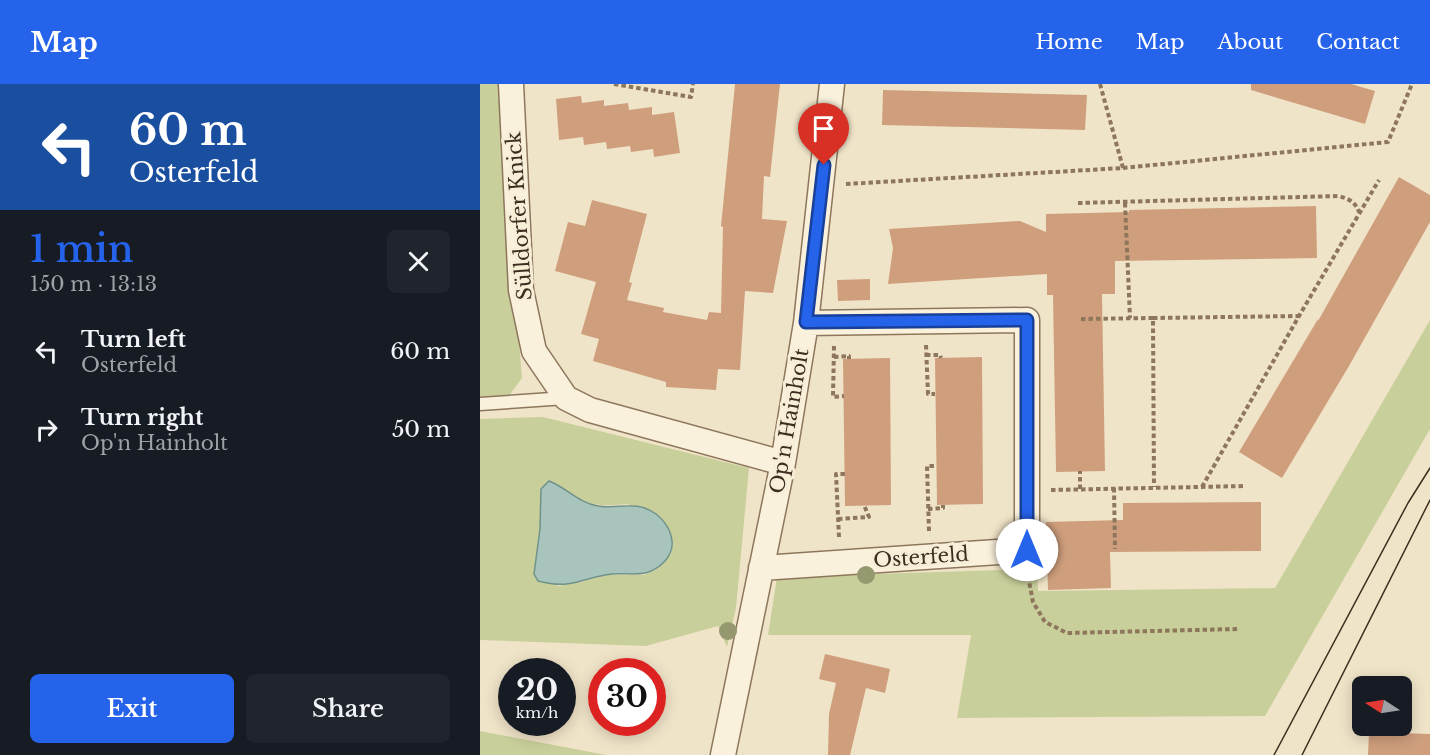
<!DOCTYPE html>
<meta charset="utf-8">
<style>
:root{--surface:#171b24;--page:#20242c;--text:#f1f3f6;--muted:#9ea1a6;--accent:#2563eb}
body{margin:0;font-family:"Libre Baskerville",serif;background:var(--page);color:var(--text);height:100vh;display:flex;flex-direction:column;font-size:22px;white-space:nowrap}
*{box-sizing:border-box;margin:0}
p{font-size:20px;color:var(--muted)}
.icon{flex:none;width:33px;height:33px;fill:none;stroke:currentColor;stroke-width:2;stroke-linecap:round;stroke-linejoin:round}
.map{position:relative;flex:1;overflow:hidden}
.side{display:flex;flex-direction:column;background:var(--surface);width:480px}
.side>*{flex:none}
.hud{background:#1a4fa0;color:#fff;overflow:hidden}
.needle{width:39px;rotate:282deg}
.tools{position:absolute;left:872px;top:592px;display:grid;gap:12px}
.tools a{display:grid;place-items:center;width:60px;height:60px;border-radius:9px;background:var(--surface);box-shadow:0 3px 15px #0003;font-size:30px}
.speed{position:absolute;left:18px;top:574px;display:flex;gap:12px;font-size:30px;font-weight:700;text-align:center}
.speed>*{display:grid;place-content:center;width:78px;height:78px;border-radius:50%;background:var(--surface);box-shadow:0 3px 15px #0003;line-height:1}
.speed small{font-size:15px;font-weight:400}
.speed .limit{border:9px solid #d22;background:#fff;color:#111}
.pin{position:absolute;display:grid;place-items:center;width:51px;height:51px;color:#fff;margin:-62px -26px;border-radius:50% 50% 50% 0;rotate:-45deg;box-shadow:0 0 6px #0007}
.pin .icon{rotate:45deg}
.me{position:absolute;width:66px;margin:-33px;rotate:0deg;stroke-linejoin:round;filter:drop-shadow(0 0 4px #0008)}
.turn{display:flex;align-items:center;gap:21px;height:126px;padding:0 30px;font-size:27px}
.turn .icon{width:78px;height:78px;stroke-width:2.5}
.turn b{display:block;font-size:42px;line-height:51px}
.round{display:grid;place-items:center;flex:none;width:63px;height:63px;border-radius:9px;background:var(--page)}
.summary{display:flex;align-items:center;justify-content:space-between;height:102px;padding:0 30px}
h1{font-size:36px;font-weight:600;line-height:45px;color:var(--accent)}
.primary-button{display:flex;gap:12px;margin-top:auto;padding:12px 30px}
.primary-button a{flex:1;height:69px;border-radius:9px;background:var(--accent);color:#fff;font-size:24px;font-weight:600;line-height:69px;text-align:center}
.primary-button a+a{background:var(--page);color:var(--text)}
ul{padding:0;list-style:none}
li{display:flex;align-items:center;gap:18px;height:78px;padding:0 30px}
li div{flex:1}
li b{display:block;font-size:22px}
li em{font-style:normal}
header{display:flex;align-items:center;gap:36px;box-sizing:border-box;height:84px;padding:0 30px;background:var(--accent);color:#fff}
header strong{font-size:28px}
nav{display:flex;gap:33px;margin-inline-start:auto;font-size:21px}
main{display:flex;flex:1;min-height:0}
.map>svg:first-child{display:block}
.green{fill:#c9cf9b;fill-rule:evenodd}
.water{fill:#a9c4bc;stroke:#6f938a;stroke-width:1.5}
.building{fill:#cf9f7d}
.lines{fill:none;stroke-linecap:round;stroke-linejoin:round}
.lane-casing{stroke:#8d765c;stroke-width:15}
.street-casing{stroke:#8d765c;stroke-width:27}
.path{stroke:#8d765c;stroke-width:4;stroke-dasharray:4.5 3;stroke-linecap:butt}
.lane{stroke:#faf1dc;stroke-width:12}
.street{stroke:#faf1dc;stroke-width:24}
.tram{stroke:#3d2e20;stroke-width:1.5}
.tree{fill:#96986f}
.route-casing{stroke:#184099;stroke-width:15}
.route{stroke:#2563eb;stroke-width:10}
.labels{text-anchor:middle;stroke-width:6;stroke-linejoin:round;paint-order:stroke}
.street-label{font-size:20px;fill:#3d2e20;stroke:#f7eed8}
</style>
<header>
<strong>Map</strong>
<nav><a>Home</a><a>Map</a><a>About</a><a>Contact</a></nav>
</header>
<main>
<section class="side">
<div class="hud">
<div class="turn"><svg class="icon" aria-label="left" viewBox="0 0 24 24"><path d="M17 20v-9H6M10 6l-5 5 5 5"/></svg><div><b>60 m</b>Osterfeld</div></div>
</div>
<div class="summary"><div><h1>1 min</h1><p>150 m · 13:13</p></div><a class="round"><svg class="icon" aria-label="close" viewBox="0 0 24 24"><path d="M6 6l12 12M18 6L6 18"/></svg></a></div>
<ul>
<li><svg class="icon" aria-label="left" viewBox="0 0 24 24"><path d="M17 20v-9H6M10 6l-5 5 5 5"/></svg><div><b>Turn left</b><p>Osterfeld</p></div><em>60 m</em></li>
<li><svg class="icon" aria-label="right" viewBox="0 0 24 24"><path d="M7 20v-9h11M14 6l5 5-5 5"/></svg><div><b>Turn right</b><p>Op'n Hainholt</p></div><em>50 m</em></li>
</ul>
<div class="primary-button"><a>Exit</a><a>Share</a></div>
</section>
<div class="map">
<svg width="950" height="671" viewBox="0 0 950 671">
<rect width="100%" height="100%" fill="#f0e4c8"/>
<!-- green -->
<path class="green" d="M 0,0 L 18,0 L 42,294 L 28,313 L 0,313 Z
M 950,236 L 950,345 L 785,632 L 477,634 L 491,551 L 288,551 L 297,493 L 557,485 L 558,507 L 795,504 Z
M 63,333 L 269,384 L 256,524 L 247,563 L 238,542 L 166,562 L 0,556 L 0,335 ZM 78,401 C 106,421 113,423 148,420 L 193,459 L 191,470 L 177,485 L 164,491 L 126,491 L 102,498 L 78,502 L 54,490 L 60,445 L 61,405 Z
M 0,647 L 126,671 L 0,671 Z"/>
<!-- water -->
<path class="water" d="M 69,397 C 87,404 99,419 118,422 C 138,426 155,415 176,430 C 184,436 191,446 192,457 C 193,465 190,471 185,477 C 165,498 149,486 125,491 C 95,497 90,505 58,497 L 54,490 L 60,445 L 61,405 Z"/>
<!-- building -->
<path class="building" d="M 255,0 L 300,0 L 290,93 L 284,92 L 282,135 L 307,137 L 293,209 L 265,207 L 260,286 L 238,285 L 236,306 L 186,303 L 186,298 L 113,277 L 119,255 L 101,250 L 116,198 L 75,187 L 88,138 L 105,142 L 112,116 L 167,130 L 149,198 L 152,199 L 147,216 L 184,224 L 183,228 L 227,236 L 229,228 L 241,229 L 243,143 L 241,142 Z
M 771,0 L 871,0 L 895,7 L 885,40 L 771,6 Z
M 403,6 L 607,11 L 605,46 L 402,41 Z
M 101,12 L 102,19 L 124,16 L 124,22 L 148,19 L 149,26 L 172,23 L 172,31 L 194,28 L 200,69 L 174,73 L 173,65 L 151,68 L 150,62 L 127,65 L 126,58 L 104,61 L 103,53 L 79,56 L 76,15 Z
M 919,93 L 950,111 L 950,138 L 869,282 L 802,394 L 759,368 L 838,235 L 838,237 Z
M 836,122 L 837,174 L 635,177 L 635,210 L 622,210 L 625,387 L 576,388 L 573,211 L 567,211 L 567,190 L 408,200 L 413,164 L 409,145 L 540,137 L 566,148 L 566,130 L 649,128 L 649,126 Z
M 390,195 L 390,216 L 358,217 L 357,196 Z
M 502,273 L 503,420 L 457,421 L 455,274 Z
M 410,274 L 411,421 L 365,422 L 363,275 Z
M 781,418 L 781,467 L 630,468 L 631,504 L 568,506 L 566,438 L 643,436 L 643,419 Z
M 345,570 L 410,585 L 405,609 L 386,604 L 370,671 L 348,671 L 349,630 L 356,599 L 339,595 Z
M 889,648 L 950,650 L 950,671 L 888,671 Z"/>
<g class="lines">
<defs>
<path id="lane" d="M 0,320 L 86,314"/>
<path id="street" d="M 31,0 L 41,206 L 54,267 L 86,314 L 110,326 L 303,379
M 281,484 L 547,466 L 547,236 L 326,239
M 243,671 L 303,379 L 326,239 L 352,0"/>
</defs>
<!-- lane casing -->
<use href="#lane" class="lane-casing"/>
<!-- street casing -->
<use href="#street" class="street-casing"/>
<!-- path -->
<path class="path" d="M 134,0 L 211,13 L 213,0
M 620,0 L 643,84
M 366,100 L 643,84 L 908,58 L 932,0
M 598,119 L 858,112 C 870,115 875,118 879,128
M 645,119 L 650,234
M 673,234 L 819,232
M 601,235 L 673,234 L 674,403
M 446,261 L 448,310 L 455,310
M 354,262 L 353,313 L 364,312
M 446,271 L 460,271 L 461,274
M 354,273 L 369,272 L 369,275
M 722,403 L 819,232 L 899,96
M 634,404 L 635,465
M 600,405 L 600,387
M 571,406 L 766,402
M 448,425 L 463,424 L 463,421
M 358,435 L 389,433 L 384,421
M 449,447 L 447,382 L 456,382
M 359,453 L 356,390 L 365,390
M 548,492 L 553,518 L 565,538 L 587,549 L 758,545"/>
<!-- lane -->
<use href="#lane" class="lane"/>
<!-- street -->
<use href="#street" class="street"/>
<!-- tram -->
<path class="tram" d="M 794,671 L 928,419 L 950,384
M 822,671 L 950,416"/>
</g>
<!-- trees -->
<g class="tree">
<circle cx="386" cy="491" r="9"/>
<circle cx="248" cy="547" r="9"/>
</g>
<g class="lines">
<defs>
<path id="route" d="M 344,81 L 326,238 L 547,236 L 547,466"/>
</defs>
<!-- route casing -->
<use href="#route" class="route-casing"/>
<!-- route -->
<use href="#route" class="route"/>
</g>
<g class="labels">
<!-- street labels -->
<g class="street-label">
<text transform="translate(39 132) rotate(-94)" y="7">Sülldorfer Knick</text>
<text transform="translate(309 337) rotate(-80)" y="7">Op'n Hainholt</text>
<text transform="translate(441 473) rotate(-4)" y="7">Osterfeld</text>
</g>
</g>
</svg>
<div class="tools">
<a><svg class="needle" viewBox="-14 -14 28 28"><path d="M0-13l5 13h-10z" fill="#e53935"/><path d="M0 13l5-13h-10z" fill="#9ea1a6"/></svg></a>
</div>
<div class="speed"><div>20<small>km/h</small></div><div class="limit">30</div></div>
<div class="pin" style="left:344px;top:81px;background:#d93025"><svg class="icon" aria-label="arrive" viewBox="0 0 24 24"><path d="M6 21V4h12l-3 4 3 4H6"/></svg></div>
<svg class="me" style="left:547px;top:466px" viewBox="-20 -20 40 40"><circle r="19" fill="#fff"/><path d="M0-13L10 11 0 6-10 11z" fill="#2563eb"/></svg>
</div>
</main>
